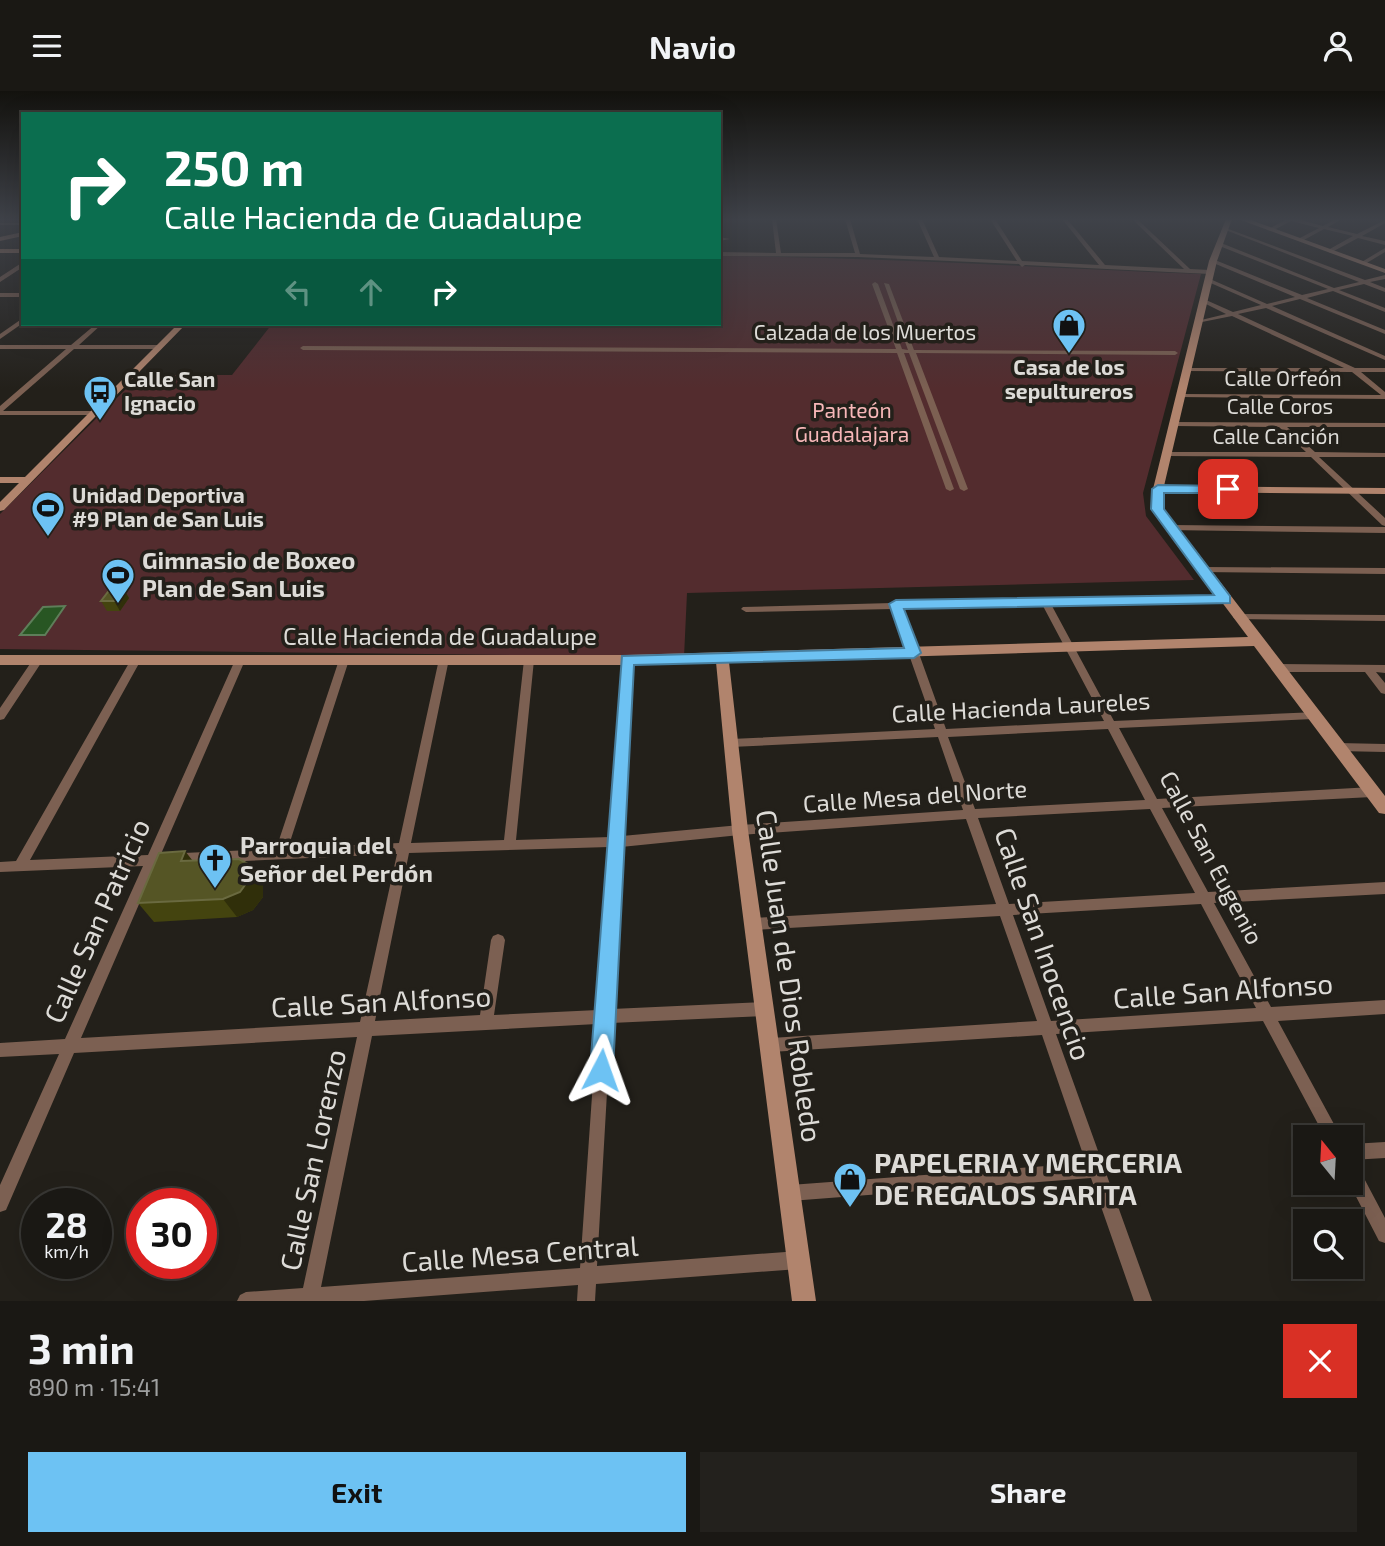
<!DOCTYPE html>
<meta charset="utf-8">
<style>
:root{--surface:#1a1814;--page:#23211d;--text:#f1f3f6;--muted:#9fa0a0;--line:#383734;--accent:#6dc2f3}
body{margin:0;font-family:"Exo 2",sans-serif;background:var(--page);color:var(--text);height:100vh;display:flex;flex-direction:column;font-size:26px;white-space:nowrap}
*{box-sizing:border-box;margin:0}
p{font-size:23px;color:var(--muted)}
.icon{flex:none;width:38px;height:38px;fill:none;stroke:currentColor;stroke-width:2;stroke-linecap:round;stroke-linejoin:round}
.map{position:relative;height:1210px;overflow:hidden}
.side{display:flex;flex-direction:column;background:var(--surface);flex:1}
.side>*{flex:none}
.hud{position:absolute;left:21px;top:21px;width:700px;height:214px;border-radius:0px;box-shadow:0 7px 28px #0002,0 0 0 2px var(--line);background:#0b6e4f;color:#fff;overflow:hidden}
.needle{width:46px;rotate:342deg}
.controls{position:absolute;left:1293px;top:1034px;display:grid;gap:14px}
.controls a{display:grid;place-items:center;width:70px;height:70px;border-radius:0px;background:var(--surface);box-shadow:0 7px 28px #0002,0 0 0 2px var(--line);font-size:35px}
.speed{position:absolute;left:21px;top:1097px;display:flex;gap:14px;font-size:35px;font-weight:700;text-align:center}
.speed>*{display:grid;place-content:center;width:91px;height:91px;border-radius:50%;background:var(--surface);box-shadow:0 7px 28px #0002,0 0 0 2px var(--line);line-height:1}
.speed small{font-size:18px;font-weight:400}
.speed .limit{border:10px solid #d22;background:#fff;color:#111}
.pin{position:absolute;display:grid;place-items:center;width:60px;height:60px;color:#fff;margin:-30px;border-radius:14px;box-shadow:0 4px 10px #0006}
.me{position:absolute;width:77px;margin:-38px;rotate:4deg;stroke-linejoin:round;filter:drop-shadow(0 0 5px #0008)}
.turn{display:flex;align-items:center;gap:24px;height:147px;padding:0 28px;font-size:32px}
.turn .icon{width:91px;height:91px;stroke-width:2.5}
.turn b{display:block;font-size:49px;line-height:60px}
.lanes{display:flex;align-items:center;height:66px;padding:0 28px;background:#0003;justify-content:center;gap:35px;direction:ltr}
.lanes .off{opacity:.35}
.round{display:grid;place-items:center;flex:none;width:74px;height:74px;border-radius:0px;background:var(--page)}
.head{display:flex;align-items:center;justify-content:space-between;height:119px;padding:0 28px}
h1{font-size:42px;font-weight:700;line-height:52px}
.primary-button{display:flex;gap:14px;margin-top:auto;padding:14px 28px}
.primary-button a{flex:1;height:80px;border-radius:0px;background:var(--accent);color:#111;font-size:28px;font-weight:700;line-height:80px;text-align:center}
.primary-button a+a{background:var(--page);color:var(--text)}
header{display:flex;justify-content:space-between;align-items:center;height:91px;padding:0 28px;background:var(--surface);font-size:32px;font-weight:700}
.map>svg:first-child{display:block}
.green{fill:#532c2e}
.water{fill:#285623;stroke:#5e7e59;stroke-width:2}
.lines{fill:none;stroke-linecap:round;stroke-linejoin:round}
.street{fill:#7c6052;fill-rule:evenodd}
.secondary{fill:#b1846d;fill-rule:evenodd}
.wall{fill:#44440f}
.shaded-wall{fill:#302f0a}
.building{fill:#555525;stroke:#6a6a40;stroke-width:2}
.route{fill:#6dc2f3;stroke:#477e9e;stroke-width:2}
.labels{text-anchor:middle;stroke-width:7;stroke-linejoin:round;paint-order:stroke}
.far-street-label{font-size:21px;fill:#dddbd7;stroke:#23201a}
.far-poi-label{font-size:21px;font-weight:bold;fill:#dddbd7;stroke:#23201a;text-anchor:start}
.far-park-label{font-size:21px;fill:#f7b7b8;stroke:#23201a}
.poi-label{font-size:24px;font-weight:bold;fill:#dddbd7;stroke:#23201a;text-anchor:start}
.street-label{font-size:24px;fill:#dddbd7;stroke:#23201a}
.near-street-label{font-size:28px;fill:#dddbd7;stroke:#23201a}
.near-poi-label{font-size:28px;font-weight:bold;fill:#dddbd7;stroke:#23201a;text-anchor:start}
</style>
<header><svg class="icon" aria-label="menu" viewBox="0 0 24 24"><path d="M4 6h16M4 12h16M4 18h16"/></svg>Navio<svg class="icon" aria-label="person" viewBox="0 0 24 24"><circle cx="12" cy="8" r="4"/><path d="M4 21q1-7 8-7t8 7"/></svg></header>
<div class="map">
<svg width="1385" height="1210" viewBox="0 0 1385 1210">
<rect width="100%" height="100%" fill="#23201a"/>
<!-- green -->
<path class="green" d="M 719,165 C 880,166 1040,177 1201,183 L 1143,402 L 1146,425 L 1194,489 L 687,502 L 684,566 L 0,558 L 0,423 L 140,284 L 232,284 L 272,233 L 719,233 Z"/>
<!-- water -->
<path class="water" d="M 65,515 L 45,544 L 20,544 L 43,516 Z"/>
<g class="lines">
<!-- street -->
<path class="street" d="M 772,128 L 776,128 L 781,162 L 855,162 L 845,128 L 850,128 L 860,163 L 934,166 L 917,128 L 922,128 L 939,166 L 1017,170 L 990,128 L 995,128 L 1022,170 L 1099,174 L 1062,128 L 1067,128 L 1105,174 L 1184,178 L 1132,128 L 1137,128 L 1190,178 L 1210,179 L 1213,181 L 1210,183 L 1025,174 L 1022,176 L 1019,173 L 858,166 L 719,165 L 719,161 L 776,162 Z
M 1287,128 L 1297,128 L 1323,135 L 1336,128 L 1342,128 L 1328,136 L 1357,143 L 1385,129 L 1385,132 L 1362,145 L 1385,150 L 1385,154 L 1358,147 L 1330,162 L 1328,159 L 1353,145 L 1324,138 L 1302,150 L 1298,150 L 1298,148 L 1319,137 L 1291,130 L 1272,140 L 1267,139 Z
M 0,132 L 23,132 L 23,134 L 0,134 Z
M 1223,136 L 1365,189 L 1385,184 L 1385,188 L 1370,191 L 1385,197 L 1385,201 L 1364,193 L 1339,199 L 1385,217 L 1385,221 L 1333,200 L 1307,207 L 1385,239 L 1385,243 L 1300,208 L 1272,215 L 1385,265 L 1385,269 L 1266,217 L 1238,223 L 1355,277 L 1385,277 L 1385,281 L 1361,281 L 1385,301 L 1385,308 L 1179,306 L 1179,304 L 1181,303 L 1381,304 L 1352,281 L 1185,280 L 1184,279 L 1187,277 L 1344,277 L 1232,225 L 1197,232 L 1197,230 L 1226,223 L 1202,211 L 1202,209 L 1206,209 L 1233,221 L 1261,214 L 1206,190 L 1206,188 L 1210,188 L 1267,213 L 1295,206 L 1211,171 L 1211,169 L 1215,169 L 1302,204 L 1328,198 L 1217,154 L 1217,152 L 1221,152 L 1334,197 L 1359,191 L 1223,138 Z
M 719,146 L 730,148 L 719,150 Z
M 1385,157 L 1385,161 L 1365,173 L 1360,172 Z
M 23,171 L 23,176 L 0,191 L 0,186 Z
M 875,191 L 878,193 L 902,258 L 908,259 L 884,192 L 889,193 L 914,259 L 1175,260 L 1178,262 L 1175,264 L 916,262 L 968,398 L 964,400 L 960,398 L 909,262 L 904,262 L 954,398 L 950,400 L 946,398 L 897,262 L 303,259 L 300,257 L 303,255 L 896,258 L 872,193 Z
M 0,202 L 23,202 L 23,206 L 0,206 Z
M 23,227 L 23,232 L 0,248 L 0,243 Z
M 96,233 L 102,233 L 79,254 L 159,254 L 162,256 L 159,258 L 74,258 L 3,320 L 94,320 L 98,322 L 97,324 L 0,324 L 0,315 L 66,258 L 0,258 L 0,254 L 71,254 Z
M 1171,331 L 1385,332 L 1385,336 L 1287,336 L 1315,361 L 1385,362 L 1385,366 L 1319,366 L 1385,427 L 1385,435 L 1382,434 L 1311,366 L 1167,365 L 1163,363 L 1167,361 L 1306,361 L 1279,336 L 1174,335 L 1170,333 Z
M 1170,434 L 1385,436 L 1385,442 L 1167,439 L 1166,437 Z
M 1203,476 L 1385,477 L 1385,483 L 1200,481 L 1198,479 Z
M 1225,506 L 1228,507 L 1230,509 L 1228,511 L 1052,515 L 1114,630 L 1317,621 L 1318,624 L 1317,627 L 1313,628 L 1119,637 L 1157,708 L 1372,696 L 1376,698 L 1378,701 L 1376,704 L 1372,706 L 1162,717 L 1208,801 L 1385,791 L 1385,803 L 1214,812 L 1271,916 L 1385,909 L 1385,923 L 1278,930 L 1341,1046 L 1325,1046 L 1263,930 L 1056,943 L 1152,1210 L 1134,1210 L 1091,1087 L 790,1110 L 784,1108 L 782,1102 L 784,1096 L 790,1094 L 1086,1072 L 1042,944 L 771,961 L 766,959 L 764,954 L 766,949 L 771,947 L 1037,930 L 1000,825 L 753,839 L 748,837 L 746,833 L 748,829 L 753,827 L 996,813 L 966,728 L 740,744 L 621,756 L 612,918 L 766,911 L 771,913 L 773,918 L 771,923 L 766,925 L 611,932 L 597,1175 L 799,1160 L 805,1163 L 808,1169 L 805,1175 L 799,1178 L 596,1193 L 595,1210 L 577,1210 L 578,1194 L 364,1210 L 237,1210 L 240,1204 L 246,1201 L 303,1197 L 357,946 L 74,962 L 6,1119 L 0,1121 L 0,1094 L 59,963 L 0,966 L 0,952 L 65,948 L 143,775 L 0,781 L 0,771 L 16,770 L 133,565 L 137,564 L 142,567 L 30,769 L 148,764 L 236,567 L 241,564 L 246,567 L 161,763 L 276,758 L 339,569 L 344,566 L 349,569 L 288,757 L 399,752 L 439,568 L 444,565 L 449,568 L 411,752 L 504,749 L 524,569 L 529,566 L 534,569 L 516,749 L 610,746 L 622,569 L 627,566 L 632,569 L 622,745 L 740,734 L 963,719 L 938,646 L 731,656 L 727,655 L 725,652 L 727,649 L 731,648 L 935,638 L 893,518 L 746,521 L 741,518 L 743,516 L 892,512 L 896,510 L 900,512 L 1041,509 L 1045,508 L 1049,509 ZM 1043,515 L 1104,630 L 946,638 L 903,518 ZM 1108,638 L 1145,709 L 975,718 L 948,646 ZM 1150,718 L 1195,802 L 1009,813 L 978,727 ZM 609,756 L 598,919 L 494,924 L 505,849 L 503,845 L 498,843 L 493,845 L 491,849 L 480,924 L 375,930 L 409,762 ZM 397,763 L 360,931 L 81,947 L 156,774 ZM 1201,813 L 1256,917 L 1051,930 L 1013,824 ZM 597,933 L 580,1177 L 321,1196 L 372,945 Z
M 1238,523 L 1385,524 L 1385,530 L 1235,528 L 1233,526 Z
M 38,566 L 43,569 L 4,628 L 0,629 L 0,617 L 34,567 Z
M 1278,573 L 1385,574 L 1385,582 L 1376,581 L 1385,592 L 1385,603 L 1381,602 L 1365,581 L 1278,581 L 1273,577 Z
M 1338,652 L 1385,653 L 1385,661 L 1338,660 L 1334,659 L 1332,656 L 1334,653 Z
M 1385,1051 L 1385,1067 L 1351,1069 L 1351,1053 Z
M 1351,1072 L 1357,1074 L 1385,1127 L 1385,1152 L 1379,1150 L 1349,1092 L 1351,1092 Z"/>
<!-- secondary -->
<path class="secondary" d="M 1226,128 L 1232,128 L 1217,170 L 1164,395 L 1385,397 L 1385,403 L 1163,401 L 1164,418 L 1385,705 L 1385,723 L 1379,722 L 1254,555 L 729,571 L 748,739 L 816,1210 L 792,1210 L 732,739 L 716,571 L 627,574 L 0,574 L 0,564 L 627,564 L 1248,546 L 1152,418 L 1153,398 L 1209,170 Z
M 1238,128 L 1248,128 L 1385,178 L 1385,182 Z
M 23,141 L 23,145 L 0,150 L 0,146 Z
M 0,158 L 23,158 L 23,162 L 0,162 Z
M 178,233 L 186,233 L 4,419 L 0,420 L 0,411 L 19,392 L 0,392 L 0,386 L 25,386 Z"/>
</g>
<!-- wall -->
<path class="wall" d="M 123,497 L 129,507 L 120,520 L 107,520 L 101,510 Z
M 192,770 L 250,774 L 263,793 L 263,806 L 253,819 L 237,826 L 154,831 L 138,812 Z"/>
<!-- shaded-wall -->
<path class="shaded-wall" d="M 123,497 L 129,507 L 120,520 L 114,510 Z
M 185,760 L 200,779 L 181,770 Z
M 250,774 L 263,793 L 263,806 L 253,819 L 237,826 L 223,808 Z"/>
<!-- building -->
<path class="building" d="M 111,497 L 123,497 L 114,510 L 101,510 Z
M 185,760 L 181,770 L 239,768 L 250,774 L 250,787 L 240,801 L 223,808 L 138,812 L 159,762 Z"/>
<!-- sky -->
<linearGradient id="sky" x2="0" y2="1"><stop stop-color="#13120e"/><stop offset="0.43" stop-color="#3f4249"/><stop offset="1" stop-color="#3f4249" stop-opacity="0"/></linearGradient>
<rect width="1385" height="298" fill="url(#sky)"/>
<!-- route -->
<path class="route" d="M 1158,394 L 1228,395 L 1234,398 L 1228,402 L 1164,402 L 1164,418 L 1230,505 L 1230,512 L 904,518 L 921,562 L 914,567 L 634,574 L 613,979 L 609,987 L 601,990 L 593,987 L 590,979 L 622,565 L 904,557 L 889,513 L 896,509 L 1214,504 L 1151,418 L 1152,398 Z"/>
<!-- icons -->
<defs>
<symbol id="shop-pin" viewBox="-11 -11 22 30"><path d="M0 17L-7.5 6A9.5 9.5 0 1 1 7.5 6Z" fill="#6dc2f3" stroke="#23201a"/><path d="M-5-2.5h2.3a2.7 3.5 0 0 1 5.4 0H5L5.5 6h-11ZM-1.5-2.5h3a1.5 2.3 0 0 0-3 0Z" fill="#111"/></symbol>
<symbol id="bus-pin" viewBox="-11 -11 22 30"><path d="M0 17L-7.5 6A9.5 9.5 0 1 1 7.5 6Z" fill="#6dc2f3" stroke="#23201a"/><path d="M-5-6H5V4H4V6H2V4H-2V6H-4V4H-5ZM-3.5-4V0h7V-4ZM-3.5 1.2v1.5H-2V1.2ZM2 1.2v1.5H3.5V1.2Z" fill="#111"/></symbol>
<symbol id="stadium-pin" viewBox="-11 -11 22 30"><path d="M0 17L-7.5 6A9.5 9.5 0 1 1 7.5 6Z" fill="#6dc2f3" stroke="#23201a"/><path d="M0-5a6.5 5 0 1 0 0 10a6.5 5 0 1 0 0-10ZM-3.5-1.8h7v3.6h-7Z" fill="#111"/></symbol>
<symbol id="church-pin" viewBox="-11 -11 22 30"><path d="M0 17L-7.5 6A9.5 9.5 0 1 1 7.5 6Z" fill="#6dc2f3" stroke="#23201a"/><path d="M-1.2-6h2.4v3.5h3.3v2.4h-3.3V6h-2.4V-.1h-3.3v-2.4h3.3Z" fill="#111"/></symbol>
</defs>
<g fill-rule="evenodd">
<use href="#shop-pin" x="1050" y="215" width="38" height="52"/>
<use href="#bus-pin" x="81" y="282" width="38" height="52"/>
<use href="#stadium-pin" x="29" y="398" width="38" height="52"/>
<use href="#stadium-pin" x="99" y="465" width="38" height="52"/>
<use href="#church-pin" x="196" y="750" width="38" height="52"/>
<use href="#shop-pin" x="831" y="1069" width="38" height="52"/>
</g>
<g class="labels">
<!-- far-street labels -->
<g class="far-street-label">
<text x="865" y="249">Calzada de los Muertos</text>
<text x="1283" y="295">Calle Orfeón</text>
<text x="1280" y="323">Calle Coros</text>
<text x="1276" y="353">Calle Canción</text>
</g>
<!-- far-poi labels -->
<g class="far-poi-label">
<text x="1069" y="284" text-anchor="middle">Casa de los<tspan x="1069" dy="24">sepultureros</tspan></text>
<text x="124" y="296">Calle San<tspan x="124" dy="24">Ignacio</tspan></text>
<text x="72" y="412">Unidad Deportiva<tspan x="72" dy="24">#9 Plan de San Luis</tspan></text>
</g>
<!-- far-park labels -->
<g class="far-park-label">
<text x="852" y="327">Panteón<tspan x="852" dy="24">Guadalajara</tspan></text>
</g>
<!-- poi labels -->
<g class="poi-label">
<text x="142" y="478">Gimnasio de Boxeo<tspan x="142" dy="28">Plan de San Luis</tspan></text>
<text x="240" y="763">Parroquia del<tspan x="240" dy="28">Señor del Perdón</tspan></text>
</g>
<!-- street labels -->
<g class="street-label">
<text x="440" y="554">Calle Hacienda de Guadalupe</text>
<text transform="translate(1021 617) rotate(-3)" y="8">Calle Hacienda Laureles</text>
<text transform="translate(915 706) rotate(-4)" y="8">Calle Mesa del Norte</text>
<text transform="translate(1211 767) rotate(62)" y="8">Calle San Eugenio</text>
</g>
<!-- near-street labels -->
<g class="near-street-label">
<text transform="translate(97 830) rotate(-66)" y="10">Calle San Patricio</text>
<text transform="translate(1043 853) rotate(71)" y="10">Calle San Inocencio</text>
<text transform="translate(789 885) rotate(82)" y="10">Calle Juan de Dios Robledo</text>
<text transform="translate(1223 900) rotate(-4)" y="10">Calle San Alfonso</text>
<text transform="translate(381 911) rotate(-3)" y="10">Calle San Alfonso</text>
<text transform="translate(313 1069) rotate(-78)" y="10">Calle San Lorenzo</text>
<text transform="translate(520 1163) rotate(-4)" y="10">Calle Mesa Central</text>
</g>
<!-- near-poi labels -->
<g class="near-poi-label">
<text x="874" y="1082">PAPELERIA Y MERCERIA<tspan x="874" dy="32">DE REGALOS SARITA</tspan></text>
</g>
</g>
</svg>
<div class="controls">
<a><svg class="needle" viewBox="-14 -14 28 28"><path d="M0-13l5 13h-10z" fill="#e53935"/><path d="M0 13l5-13h-10z" fill="#9fa0a0"/></svg></a>
<a><svg class="icon" aria-label="search" viewBox="0 0 24 24"><circle cx="10" cy="10" r="6"/><path d="M15 15l6 6"/></svg></a>
</div>
<div class="speed"><div>28<small>km/h</small></div><div class="limit">30</div></div>
<div class="pin" style="left:1228px;top:398px;background:#d93025"><svg class="icon" aria-label="arrive" viewBox="0 0 24 24"><path d="M6 21V4h12l-3 4 3 4H6"/></svg></div>
<svg class="me" style="left:601px;top:979px" viewBox="-20 -20 40 40"><path d="M0-17L14 15 0 8-14 15z" fill="#6dc2f3" stroke="#fff" stroke-width="4"/></svg>
<div class="hud">
<div class="turn"><svg class="icon" aria-label="right" viewBox="0 0 24 24"><path d="M7 20v-9h11M14 6l5 5-5 5"/></svg><div><b>250 m</b>Calle Hacienda de Guadalupe</div></div>
<div class="lanes"><svg class="icon off" aria-label="left" viewBox="0 0 24 24"><path d="M17 20v-9H6M10 6l-5 5 5 5"/></svg><svg class="icon off" aria-label="ahead" viewBox="0 0 24 24"><path d="M12 20V5M6 11l6-6 6 6"/></svg><svg class="icon" aria-label="right" viewBox="0 0 24 24"><path d="M7 20v-9h11M14 6l5 5-5 5"/></svg></div>
</div>
</div>
<section class="side">
<div class="head"><div><h1>3 min</h1><p>890 m · 15:41</p></div><a class="round" style="background:#d93025;color:#fff"><svg class="icon" aria-label="close" viewBox="0 0 24 24"><path d="M6 6l12 12M18 6L6 18"/></svg></a></div>
<div class="primary-button"><a>Exit</a><a>Share</a></div>
</section>
